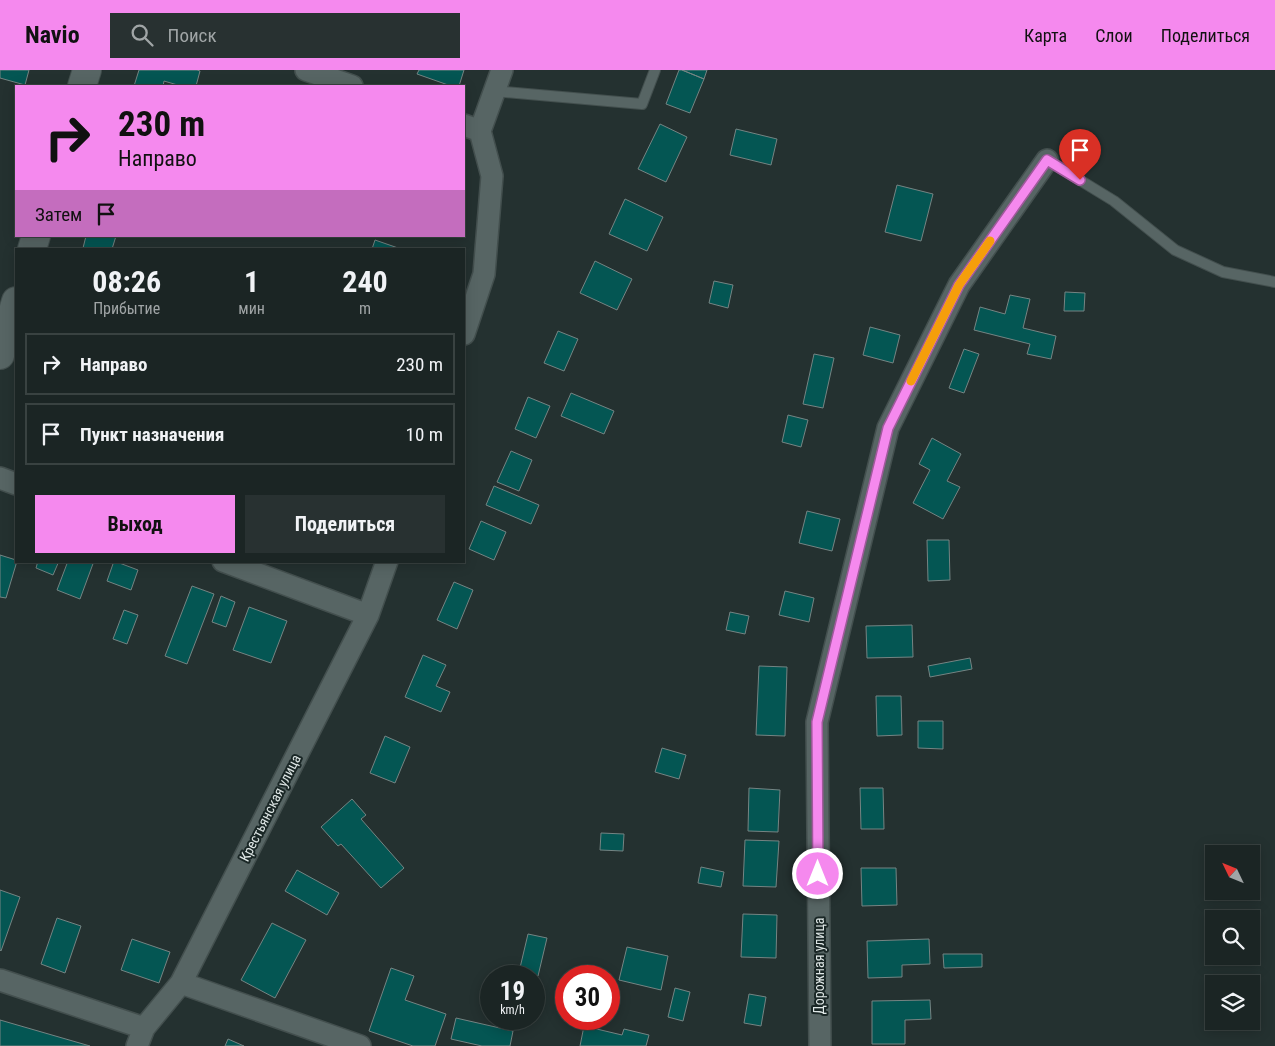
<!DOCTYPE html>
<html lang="ru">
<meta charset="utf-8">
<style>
:root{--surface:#1b2524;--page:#283131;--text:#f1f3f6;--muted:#a0a5a6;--line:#394241;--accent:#f589ee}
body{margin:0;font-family:"Roboto Condensed",sans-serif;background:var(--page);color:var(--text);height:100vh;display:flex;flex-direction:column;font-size:19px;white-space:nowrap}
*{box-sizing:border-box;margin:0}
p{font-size:16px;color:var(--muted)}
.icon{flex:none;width:28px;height:28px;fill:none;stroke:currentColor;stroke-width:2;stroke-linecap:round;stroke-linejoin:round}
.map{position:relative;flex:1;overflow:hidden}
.details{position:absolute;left:15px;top:178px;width:450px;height:315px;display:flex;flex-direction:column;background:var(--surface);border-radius:0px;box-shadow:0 2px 12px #0003,0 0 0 1px var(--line)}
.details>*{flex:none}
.hud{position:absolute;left:15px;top:15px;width:450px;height:152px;border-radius:0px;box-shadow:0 2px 12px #0003,0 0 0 1px var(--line);background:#f589ee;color:#111;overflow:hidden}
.needle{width:32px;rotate:313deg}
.fabs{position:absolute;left:1205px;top:775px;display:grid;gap:10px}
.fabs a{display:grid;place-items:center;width:55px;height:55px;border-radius:0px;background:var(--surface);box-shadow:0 2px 12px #0003,0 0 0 1px var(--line);font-size:25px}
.speed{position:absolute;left:480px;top:895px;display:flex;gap:10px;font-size:25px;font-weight:700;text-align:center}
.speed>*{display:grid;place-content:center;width:65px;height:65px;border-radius:50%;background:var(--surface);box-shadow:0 2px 12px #0003,0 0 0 1px var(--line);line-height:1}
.speed small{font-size:12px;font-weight:400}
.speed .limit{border:8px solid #d22;background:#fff;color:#111}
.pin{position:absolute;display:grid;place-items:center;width:42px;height:42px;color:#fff;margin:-51px -21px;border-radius:50% 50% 50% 0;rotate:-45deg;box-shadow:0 0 5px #0007}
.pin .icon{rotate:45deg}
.me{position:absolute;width:55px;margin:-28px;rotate:0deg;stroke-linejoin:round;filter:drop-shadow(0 0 4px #0008)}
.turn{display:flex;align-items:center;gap:18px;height:105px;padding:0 20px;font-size:22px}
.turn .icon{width:65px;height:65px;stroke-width:2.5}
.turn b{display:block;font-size:35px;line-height:42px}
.then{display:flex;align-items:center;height:48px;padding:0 20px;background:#0003;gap:10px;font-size:19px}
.eta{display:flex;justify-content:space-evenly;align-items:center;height:85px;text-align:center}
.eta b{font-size:30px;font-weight:700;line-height:35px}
.button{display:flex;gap:10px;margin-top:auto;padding:10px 20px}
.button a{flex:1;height:58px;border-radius:0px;background:var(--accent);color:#111;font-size:20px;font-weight:700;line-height:58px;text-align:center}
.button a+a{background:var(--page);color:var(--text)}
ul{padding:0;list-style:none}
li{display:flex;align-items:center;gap:15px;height:62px;margin:0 10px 8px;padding:0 10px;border:2px solid var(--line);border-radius:0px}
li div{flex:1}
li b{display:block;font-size:19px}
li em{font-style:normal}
header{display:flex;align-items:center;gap:30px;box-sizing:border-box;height:70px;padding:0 25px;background:var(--accent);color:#111}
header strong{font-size:24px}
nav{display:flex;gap:28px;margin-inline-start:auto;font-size:18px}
.search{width:350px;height:45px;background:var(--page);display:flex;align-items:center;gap:12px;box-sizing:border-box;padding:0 18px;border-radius:0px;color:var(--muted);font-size:19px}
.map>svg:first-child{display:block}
.building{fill:#045653;stroke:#758483}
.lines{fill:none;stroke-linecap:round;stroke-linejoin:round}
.lane-casing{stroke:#434f4e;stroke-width:12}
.street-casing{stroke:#434f4e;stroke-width:24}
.secondary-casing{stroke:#434f4e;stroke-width:30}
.lane{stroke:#576564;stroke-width:10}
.street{stroke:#576564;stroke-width:21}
.secondary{stroke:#576564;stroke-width:28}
.route-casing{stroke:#9f599b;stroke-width:12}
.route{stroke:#f589ee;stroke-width:9}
.slow{stroke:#f59e0b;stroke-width:9}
.labels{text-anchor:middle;stroke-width:4;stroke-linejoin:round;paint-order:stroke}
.street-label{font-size:14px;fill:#dfe7e6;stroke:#1a2726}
</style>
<header>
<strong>Navio</strong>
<div class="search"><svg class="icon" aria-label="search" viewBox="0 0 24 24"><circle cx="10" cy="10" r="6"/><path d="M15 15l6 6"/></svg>Поиск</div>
<nav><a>Карта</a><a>Слои</a><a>Поделиться</a></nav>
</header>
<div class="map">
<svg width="1275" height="976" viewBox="0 0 1275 976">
<rect width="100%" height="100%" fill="#243130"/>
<!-- building -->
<path class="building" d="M 0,0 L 29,0 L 25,15 L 0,8 Z
M 139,0 L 197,0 L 200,1 L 196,16 L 181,16 L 164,11 L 163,16 L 134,16 Z
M 419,0 L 464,0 L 459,16 L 451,16 L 417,4 Z
M 679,0 L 682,0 L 704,9 L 690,43 L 666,34 Z
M 682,0 L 707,0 L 704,9 Z
M 660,54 L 687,67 L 666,112 L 638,99 Z
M 736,59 L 777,69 L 771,95 L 730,85 Z
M 897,115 L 933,124 L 921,171 L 885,162 Z
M 625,129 L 663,147 L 647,181 L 609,164 Z
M 86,166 L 116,166 L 112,179 L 86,179 L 83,178 Z
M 375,170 L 401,179 L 372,179 Z
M 595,191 L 632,209 L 617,240 L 580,223 Z
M 714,211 L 733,215 L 728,238 L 709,233 Z
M 1065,222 L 1085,223 L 1084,241 L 1064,241 Z
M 1010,225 L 1030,229 L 1023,258 L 1056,266 L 1051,289 L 1027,284 L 1030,274 L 974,260 L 980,237 L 1005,244 Z
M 870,257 L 900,265 L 893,293 L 863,285 Z
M 558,261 L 578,269 L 564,301 L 544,293 Z
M 964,279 L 979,284 L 964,323 L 949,318 Z
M 814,284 L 834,288 L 823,338 L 803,334 Z
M 571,323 L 614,341 L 604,364 L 561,346 Z
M 528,327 L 550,336 L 536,368 L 515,359 Z
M 788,345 L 808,350 L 801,377 L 782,372 Z
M 932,368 L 961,384 L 947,411 L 960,417 L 943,449 L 913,433 L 930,400 L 919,394 Z
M 511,381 L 532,390 L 519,421 L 497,412 Z
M 494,416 L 539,435 L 531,454 L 486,435 Z
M 807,441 L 840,449 L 832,481 L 799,473 Z
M 481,451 L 506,462 L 494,490 L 469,479 Z
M 927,470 L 949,470 L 950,510 L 928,511 Z
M 0,485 L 16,490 L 17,491 L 6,528 L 0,527 Z
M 38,491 L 59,491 L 53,505 L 36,498 Z
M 68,491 L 94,491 L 80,529 L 57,520 Z
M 114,491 L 138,500 L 131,520 L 107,511 Z
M 454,512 L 473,520 L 457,559 L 437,550 Z
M 192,516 L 214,524 L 187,594 L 165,586 Z
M 785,521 L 814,528 L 809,552 L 779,545 Z
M 221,526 L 235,532 L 226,557 L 212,552 Z
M 249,537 L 287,551 L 271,593 L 233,580 Z
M 124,540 L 138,545 L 127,574 L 113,569 Z
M 730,542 L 749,546 L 745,564 L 726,560 Z
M 912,555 L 913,587 L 867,588 L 866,556 Z
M 423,585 L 446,595 L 436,616 L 450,622 L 441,642 L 405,627 Z
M 970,588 L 972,599 L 930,607 L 928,596 Z
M 759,596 L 787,597 L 785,666 L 756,665 Z
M 876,626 L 901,626 L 902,665 L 877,666 Z
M 918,651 L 943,651 L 943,679 L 918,678 Z
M 385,666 L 410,677 L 395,713 L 370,703 Z
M 662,678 L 686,685 L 679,709 L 655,702 Z
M 749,718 L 780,720 L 778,762 L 748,761 Z
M 860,718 L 883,718 L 884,759 L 861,759 Z
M 352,729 L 366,745 L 361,749 L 404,798 L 381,818 L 341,774 L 338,776 L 321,757 Z
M 601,763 L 624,764 L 623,781 L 600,780 Z
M 745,770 L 779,771 L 776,817 L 743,816 Z
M 701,797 L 724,802 L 721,817 L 698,813 Z
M 861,798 L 896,798 L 897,835 L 862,836 Z
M 297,800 L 339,823 L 327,845 L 285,821 Z
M 0,820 L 20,827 L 1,881 L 0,880 Z
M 743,844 L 777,845 L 776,888 L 741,887 Z
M 57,848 L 81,856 L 65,903 L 41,894 Z
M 272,853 L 306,870 L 275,928 L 241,910 Z
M 528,864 L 547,868 L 538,906 L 519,902 Z
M 132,869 L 170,882 L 159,913 L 121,900 Z
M 929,869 L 930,894 L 902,895 L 902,907 L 868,908 L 867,871 Z
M 627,877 L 668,886 L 661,920 L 619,910 Z
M 943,884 L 982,884 L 982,897 L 944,898 Z
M 391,898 L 414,906 L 405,930 L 446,944 L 435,976 L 413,976 L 369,961 Z
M 675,918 L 690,922 L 683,951 L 668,947 Z
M 749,924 L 766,927 L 761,956 L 744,953 Z
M 930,930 L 931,949 L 905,950 L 905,974 L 872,974 L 872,931 Z
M 456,948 L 513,961 L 510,976 L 482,976 L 451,969 Z
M 0,950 L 90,976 L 0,976 Z
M 584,956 L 622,965 L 624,959 L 649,965 L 646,976 L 580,976 Z
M 228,969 L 244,976 L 225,976 Z"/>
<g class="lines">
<defs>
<path id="lane" d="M 494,21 L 642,34 L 655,0
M 1047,90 L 1114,131 L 1175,180 L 1223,202 L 1275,212"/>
<path id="street" d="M 306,0 L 352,16
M 464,55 L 480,61
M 464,264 L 484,204 L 492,106 L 480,61 L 502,0
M 0,408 L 16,414
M 223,491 L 368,545
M 0,910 L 144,958
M 181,913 L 360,976
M 137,976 L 144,958 L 181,913 L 368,545 L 387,491
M 820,976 L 817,652 L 888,358 L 959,215 L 1047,90"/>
<path id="secondary" d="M 82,16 L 87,0
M 32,179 L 36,166
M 0,285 L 16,231"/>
</defs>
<!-- lane casing -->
<use href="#lane" class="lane-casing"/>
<!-- street casing -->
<use href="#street" class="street-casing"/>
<!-- secondary casing -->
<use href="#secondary" class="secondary-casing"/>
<!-- lane -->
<use href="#lane" class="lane"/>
<!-- street -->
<use href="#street" class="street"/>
<!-- secondary -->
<use href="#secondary" class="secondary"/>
</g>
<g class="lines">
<defs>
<path id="route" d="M 818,804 L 817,652 L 888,358 L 959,215 L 1047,90 L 1080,110"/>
</defs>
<!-- route casing -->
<use href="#route" class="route-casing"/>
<!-- route -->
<use href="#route" class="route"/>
<!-- slow -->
<path class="slow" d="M 911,311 L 959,215 L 990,171"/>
</g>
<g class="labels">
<!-- street labels -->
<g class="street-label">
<text transform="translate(270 738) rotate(-63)" y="5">Крестьянская улица</text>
<text transform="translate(819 896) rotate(-90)" y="5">Дорожная улица</text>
</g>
</g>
</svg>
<div class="fabs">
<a><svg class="needle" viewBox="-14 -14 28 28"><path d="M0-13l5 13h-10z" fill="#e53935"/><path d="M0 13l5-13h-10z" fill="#a0a5a6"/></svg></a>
<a><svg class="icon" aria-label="search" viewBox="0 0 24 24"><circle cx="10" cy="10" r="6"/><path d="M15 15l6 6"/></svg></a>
<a><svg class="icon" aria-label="layers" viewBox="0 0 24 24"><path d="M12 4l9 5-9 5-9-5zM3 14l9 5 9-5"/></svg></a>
</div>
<div class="speed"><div>19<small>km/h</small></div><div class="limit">30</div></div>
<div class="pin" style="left:1080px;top:110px;background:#d93025"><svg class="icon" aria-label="arrive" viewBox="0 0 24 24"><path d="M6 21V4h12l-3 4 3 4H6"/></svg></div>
<svg class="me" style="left:818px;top:804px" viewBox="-20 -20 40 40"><circle r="17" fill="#f589ee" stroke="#fff" stroke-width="3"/><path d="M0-11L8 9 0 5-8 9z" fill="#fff"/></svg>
<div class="hud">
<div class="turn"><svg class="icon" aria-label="right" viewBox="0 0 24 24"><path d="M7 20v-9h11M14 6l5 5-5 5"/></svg><div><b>230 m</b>Направо</div></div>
<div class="then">Затем<svg class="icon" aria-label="arrive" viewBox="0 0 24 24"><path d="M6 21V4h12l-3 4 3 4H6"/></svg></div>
</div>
<section class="details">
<div class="eta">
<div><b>08:26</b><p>Прибытие</p></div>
<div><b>1</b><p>мин</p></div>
<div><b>240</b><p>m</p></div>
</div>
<ul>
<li><svg class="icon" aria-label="right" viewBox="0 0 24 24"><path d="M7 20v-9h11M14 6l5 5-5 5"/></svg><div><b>Направо</b></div><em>230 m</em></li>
<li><svg class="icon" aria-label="arrive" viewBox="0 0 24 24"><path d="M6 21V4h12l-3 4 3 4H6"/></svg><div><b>Пункт назначения</b></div><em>10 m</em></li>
</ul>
<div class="button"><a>Выход</a><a>Поделиться</a></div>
</section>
</div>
